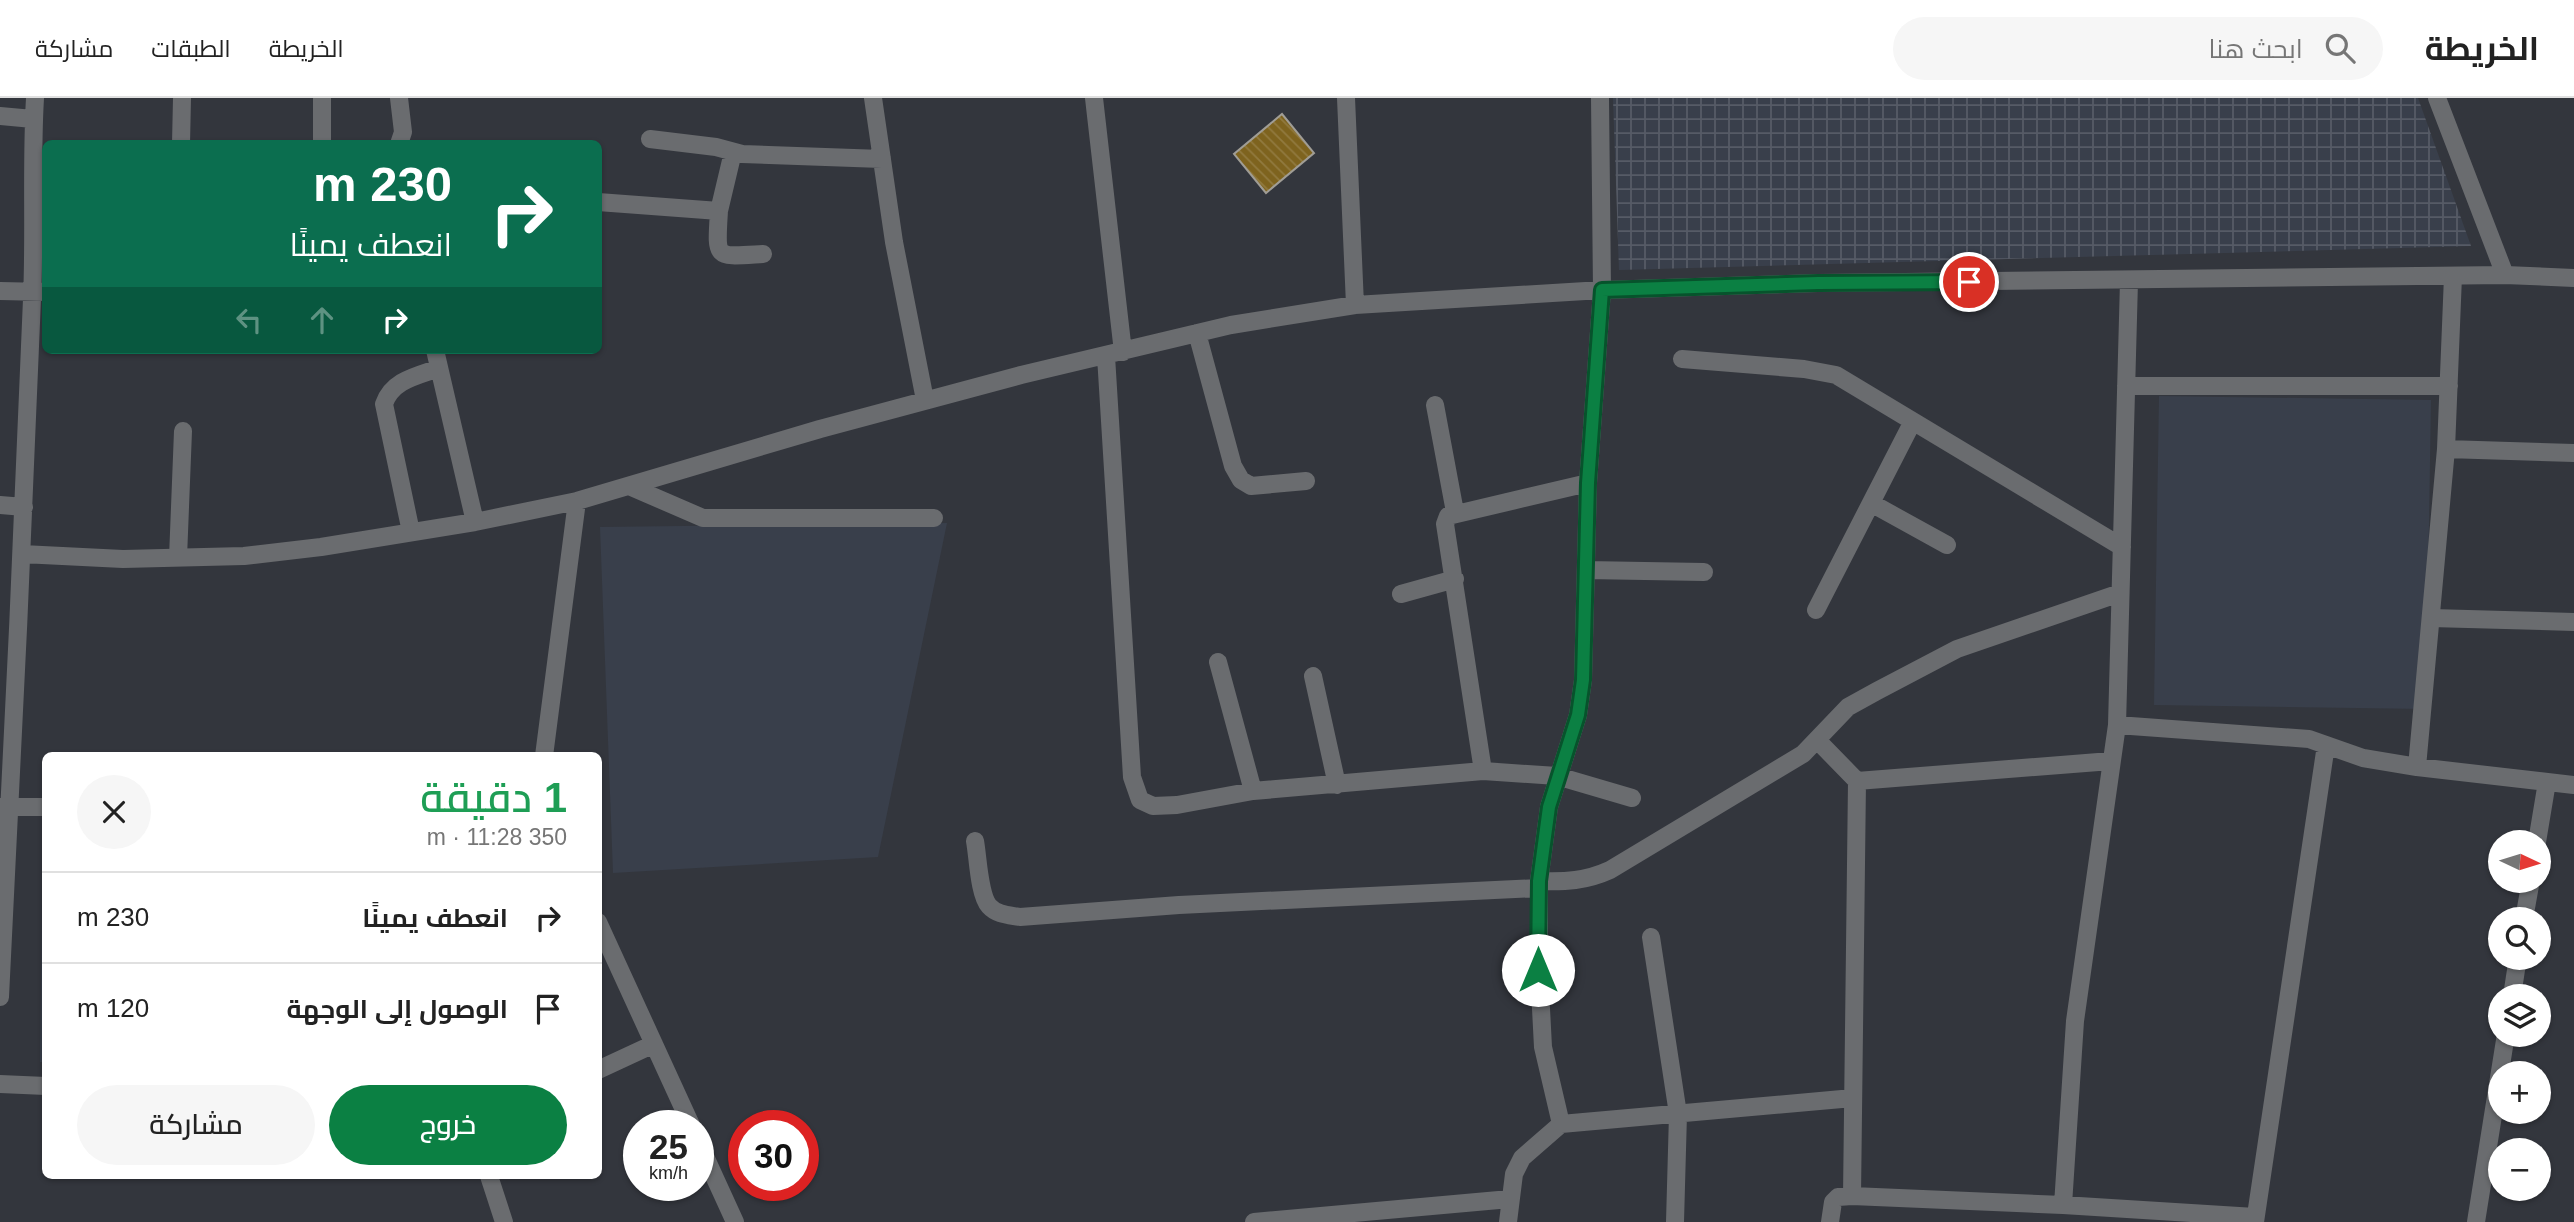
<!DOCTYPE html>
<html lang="ar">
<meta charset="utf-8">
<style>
:root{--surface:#fff;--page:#f6f6f6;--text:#222;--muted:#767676;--line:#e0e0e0;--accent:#0b8043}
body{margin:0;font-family:Helvetica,Cairo,sans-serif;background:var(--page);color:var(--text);direction:rtl;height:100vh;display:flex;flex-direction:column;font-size:26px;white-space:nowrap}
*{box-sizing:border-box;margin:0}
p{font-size:23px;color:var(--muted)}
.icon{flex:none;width:38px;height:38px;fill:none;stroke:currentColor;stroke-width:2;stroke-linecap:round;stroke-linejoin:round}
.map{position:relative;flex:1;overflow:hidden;direction:ltr}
.drawer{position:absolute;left:42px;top:654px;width:560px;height:427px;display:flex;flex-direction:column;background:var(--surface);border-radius:10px;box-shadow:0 2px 5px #0004;direction:rtl}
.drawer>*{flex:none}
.hud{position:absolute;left:42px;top:42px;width:560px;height:214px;border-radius:10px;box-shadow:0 2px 5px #0004;direction:rtl;background:#0b6e4f;color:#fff;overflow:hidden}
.needle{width:46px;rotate:94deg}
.fabs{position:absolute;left:2488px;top:732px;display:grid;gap:14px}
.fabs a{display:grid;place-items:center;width:63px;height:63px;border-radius:50%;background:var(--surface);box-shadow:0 2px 5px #0004;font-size:35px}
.speed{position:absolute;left:623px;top:1012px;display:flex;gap:14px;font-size:35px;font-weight:700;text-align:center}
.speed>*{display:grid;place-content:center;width:91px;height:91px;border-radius:50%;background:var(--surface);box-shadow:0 2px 5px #0004;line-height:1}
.speed small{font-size:18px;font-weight:400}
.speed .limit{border:10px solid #d22;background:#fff;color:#111}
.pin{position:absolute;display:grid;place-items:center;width:60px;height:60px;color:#fff;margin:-30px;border:4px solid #fff;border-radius:50%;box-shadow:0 2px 7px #0007}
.me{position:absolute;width:77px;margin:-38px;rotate:0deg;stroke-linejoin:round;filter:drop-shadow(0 0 5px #0008)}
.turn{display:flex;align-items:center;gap:24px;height:147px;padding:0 35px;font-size:32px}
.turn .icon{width:91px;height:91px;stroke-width:2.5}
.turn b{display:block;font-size:49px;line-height:60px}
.lanes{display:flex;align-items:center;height:66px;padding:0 35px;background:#0003;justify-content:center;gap:35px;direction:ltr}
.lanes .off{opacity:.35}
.round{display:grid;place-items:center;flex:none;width:74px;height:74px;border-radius:37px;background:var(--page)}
.head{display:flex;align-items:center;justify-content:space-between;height:119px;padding:0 35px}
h1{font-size:42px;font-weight:600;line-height:52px;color:#1e9e55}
.button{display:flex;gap:14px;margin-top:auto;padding:14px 35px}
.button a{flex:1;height:80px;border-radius:42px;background:var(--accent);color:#fff;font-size:28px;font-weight:600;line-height:80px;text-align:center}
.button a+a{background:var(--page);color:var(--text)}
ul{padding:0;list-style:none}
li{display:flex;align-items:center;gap:21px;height:91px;padding:0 35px;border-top:2px solid var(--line)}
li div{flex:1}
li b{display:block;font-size:26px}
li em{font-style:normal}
header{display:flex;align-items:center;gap:42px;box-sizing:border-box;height:98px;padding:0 35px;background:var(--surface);border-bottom:2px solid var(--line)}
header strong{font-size:33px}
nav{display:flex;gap:38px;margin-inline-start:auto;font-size:24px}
.search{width:490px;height:63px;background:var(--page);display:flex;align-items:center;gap:18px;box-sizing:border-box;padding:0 24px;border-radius:38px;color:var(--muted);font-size:26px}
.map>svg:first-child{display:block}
.built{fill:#393f4b}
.industrial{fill:url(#industrial-grid)}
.building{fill:url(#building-back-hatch);stroke:#a09d95;stroke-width:2}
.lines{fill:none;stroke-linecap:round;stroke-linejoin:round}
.minor{stroke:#6a6c6f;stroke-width:18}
.route-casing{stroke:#07532c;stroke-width:18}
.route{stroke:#0b8043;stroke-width:12}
</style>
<header>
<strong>الخريطة</strong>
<div class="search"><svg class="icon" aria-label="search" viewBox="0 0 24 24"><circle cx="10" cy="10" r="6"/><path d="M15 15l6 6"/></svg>ابحث هنا</div>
<nav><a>الخريطة</a><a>الطبقات</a><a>مشاركة</a></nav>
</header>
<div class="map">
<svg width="2574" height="1124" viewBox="0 0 2574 1124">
<defs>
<pattern id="industrial-grid" width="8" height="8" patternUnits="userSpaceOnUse" patternTransform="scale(1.75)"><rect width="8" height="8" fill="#393f4b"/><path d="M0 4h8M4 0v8" fill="none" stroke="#565b66"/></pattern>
<pattern id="building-back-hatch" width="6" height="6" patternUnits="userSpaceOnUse" patternTransform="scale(1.75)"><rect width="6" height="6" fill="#7e631e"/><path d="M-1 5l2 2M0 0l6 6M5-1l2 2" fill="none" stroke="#917a3f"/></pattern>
</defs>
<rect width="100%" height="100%" fill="#33363d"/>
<!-- built -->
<path class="built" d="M 2159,298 L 2431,302 L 2426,611 L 2154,607 Z
M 947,425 L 878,759 L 613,775 L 600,429 Z
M 43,728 L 46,728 L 45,964 L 40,964 Z"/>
<!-- industrial -->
<path class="industrial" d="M 1613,0 L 2418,0 L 2471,148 L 1619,172 Z"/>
<!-- building -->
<path class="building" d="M 1282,16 L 1314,55 L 1266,95 L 1234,56 Z"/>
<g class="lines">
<!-- minor -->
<path class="minor" d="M 322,0 L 322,46
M 873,0 L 894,144 L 925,302
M 1094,0 L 1123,254
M 1346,0 L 1355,207
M 1600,0 L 1602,192 L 1588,385 L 1583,582 L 1578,617 L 1549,709 L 1539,783 L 1539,872 L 1543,949 L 1561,1026 L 1853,1000
M 2437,0 L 2505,177
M 0,18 L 33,21
M 650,41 L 716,49 L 742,56 L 882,61
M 181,46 L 182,0
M 399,46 L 403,34 L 399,0
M 598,104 L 719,113 L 733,54
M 719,113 C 716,162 714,159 763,156
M 0,193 L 46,194
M 1197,235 L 1233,368 L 1241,382 L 1251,388 L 1306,383
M 435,252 L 475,424
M 1106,258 L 1132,679 L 1140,702 L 1153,708 L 1177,707 L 1253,693 L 1483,673 L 1557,678 L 1632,700
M 1682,261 L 1804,271 L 1836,277 L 2122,449
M 2126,288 L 2449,288
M 1435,307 L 1455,414
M 2446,351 L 2574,355
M 629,388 L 703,420 L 934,420
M 1871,405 L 1947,447
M 0,407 L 24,409
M 411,434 L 384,306 C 392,282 417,278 439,270
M 22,456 L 123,461 L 244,458 L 321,449 L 475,424 L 577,403 L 820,331 L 1021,277 L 1231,227 L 1355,207 L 1602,192 L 1818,185 L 2505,177 L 2574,180
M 178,460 L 183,333
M 1586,472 L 1704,474
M 1401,496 L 1455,481
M 1816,512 L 1912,325
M 2431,520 L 2574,524
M 1218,564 L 1253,693
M 1313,578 L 1337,687
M 2117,627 L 2309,641 L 2363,660 L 2417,669 L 2574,687
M 1818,643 L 1857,683 L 1852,1098 L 2063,1107 L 2255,1119
M 544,658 L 577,403
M 2417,669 L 2446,351 L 2453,178
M 1483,673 L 1445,426 L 1448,418 L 1588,385
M 1857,683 L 2111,663
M 0,709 L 46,709
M 975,743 C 978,759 979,797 989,808 C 997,817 1009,817 1020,819 L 1179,807 L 1539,790
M 2537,744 L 2547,684
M 1539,783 C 1565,784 1586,783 1610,772 L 1803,656 L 1848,609 L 1877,593 L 1957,551 L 2120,495
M 2524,821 L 2531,782
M 598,824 L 691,1027
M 1651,839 L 1678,1016 L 1675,1124
M 2512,898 L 2518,859
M 0,899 C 12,666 23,434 32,201 C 35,134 31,67 35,0
M 598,972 L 654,946
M 0,986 L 46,988
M 698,1043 L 735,1124
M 489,1078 L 504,1124
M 2063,1107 L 2075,923 L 2117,627 L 2129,183
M 1254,1124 L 1510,1101
M 1508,1124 L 1514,1076 L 1522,1060 L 1561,1026
M 1830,1124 L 1833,1104 L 1838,1099 L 1852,1098
M 2255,1124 L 2326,647
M 2476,1124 L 2506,936"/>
</g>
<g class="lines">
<defs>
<path id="route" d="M 1538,872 L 1539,783 L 1549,709 L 1578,617 L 1583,582 L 1588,385 L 1602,192 L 1818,185 L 1969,184"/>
</defs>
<!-- route casing -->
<use href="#route" class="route-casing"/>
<!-- route -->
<use href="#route" class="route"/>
</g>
</svg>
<div class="fabs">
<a><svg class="needle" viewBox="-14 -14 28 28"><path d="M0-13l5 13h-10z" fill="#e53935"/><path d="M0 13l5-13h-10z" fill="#767676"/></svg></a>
<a><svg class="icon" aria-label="search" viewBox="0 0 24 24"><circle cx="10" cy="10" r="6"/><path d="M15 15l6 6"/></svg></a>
<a><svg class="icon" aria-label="layers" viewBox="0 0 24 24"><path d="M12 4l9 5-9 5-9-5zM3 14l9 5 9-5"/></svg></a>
<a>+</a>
<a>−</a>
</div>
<div class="speed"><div>25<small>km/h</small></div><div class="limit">30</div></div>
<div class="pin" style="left:1969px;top:184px;background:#d93025"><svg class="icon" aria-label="arrive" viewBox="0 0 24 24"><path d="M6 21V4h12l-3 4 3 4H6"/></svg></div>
<svg class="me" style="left:1538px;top:872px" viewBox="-20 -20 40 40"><circle r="19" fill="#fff"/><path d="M0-13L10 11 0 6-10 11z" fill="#0b8043"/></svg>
<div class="hud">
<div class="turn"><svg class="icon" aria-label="right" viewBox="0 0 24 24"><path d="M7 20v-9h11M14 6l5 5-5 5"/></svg><div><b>230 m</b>انعطف يمينًا</div></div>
<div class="lanes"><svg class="icon off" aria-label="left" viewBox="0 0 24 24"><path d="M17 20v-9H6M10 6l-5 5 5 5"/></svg><svg class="icon off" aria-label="ahead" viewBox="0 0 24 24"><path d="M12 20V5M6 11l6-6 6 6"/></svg><svg class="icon" aria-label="right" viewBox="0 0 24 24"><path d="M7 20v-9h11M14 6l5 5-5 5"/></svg></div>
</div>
<section class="drawer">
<div class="head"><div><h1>1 دقيقة</h1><p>350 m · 11:28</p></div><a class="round"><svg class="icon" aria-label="close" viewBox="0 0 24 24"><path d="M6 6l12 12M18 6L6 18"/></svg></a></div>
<ul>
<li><svg class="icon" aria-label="right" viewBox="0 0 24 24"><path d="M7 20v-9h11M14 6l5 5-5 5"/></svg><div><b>انعطف يمينًا</b></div><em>230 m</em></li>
<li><svg class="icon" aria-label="arrive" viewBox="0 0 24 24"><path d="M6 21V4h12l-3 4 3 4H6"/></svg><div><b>الوصول إلى الوجهة</b></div><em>120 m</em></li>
</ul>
<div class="button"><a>خروج</a><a>مشاركة</a></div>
</section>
</div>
